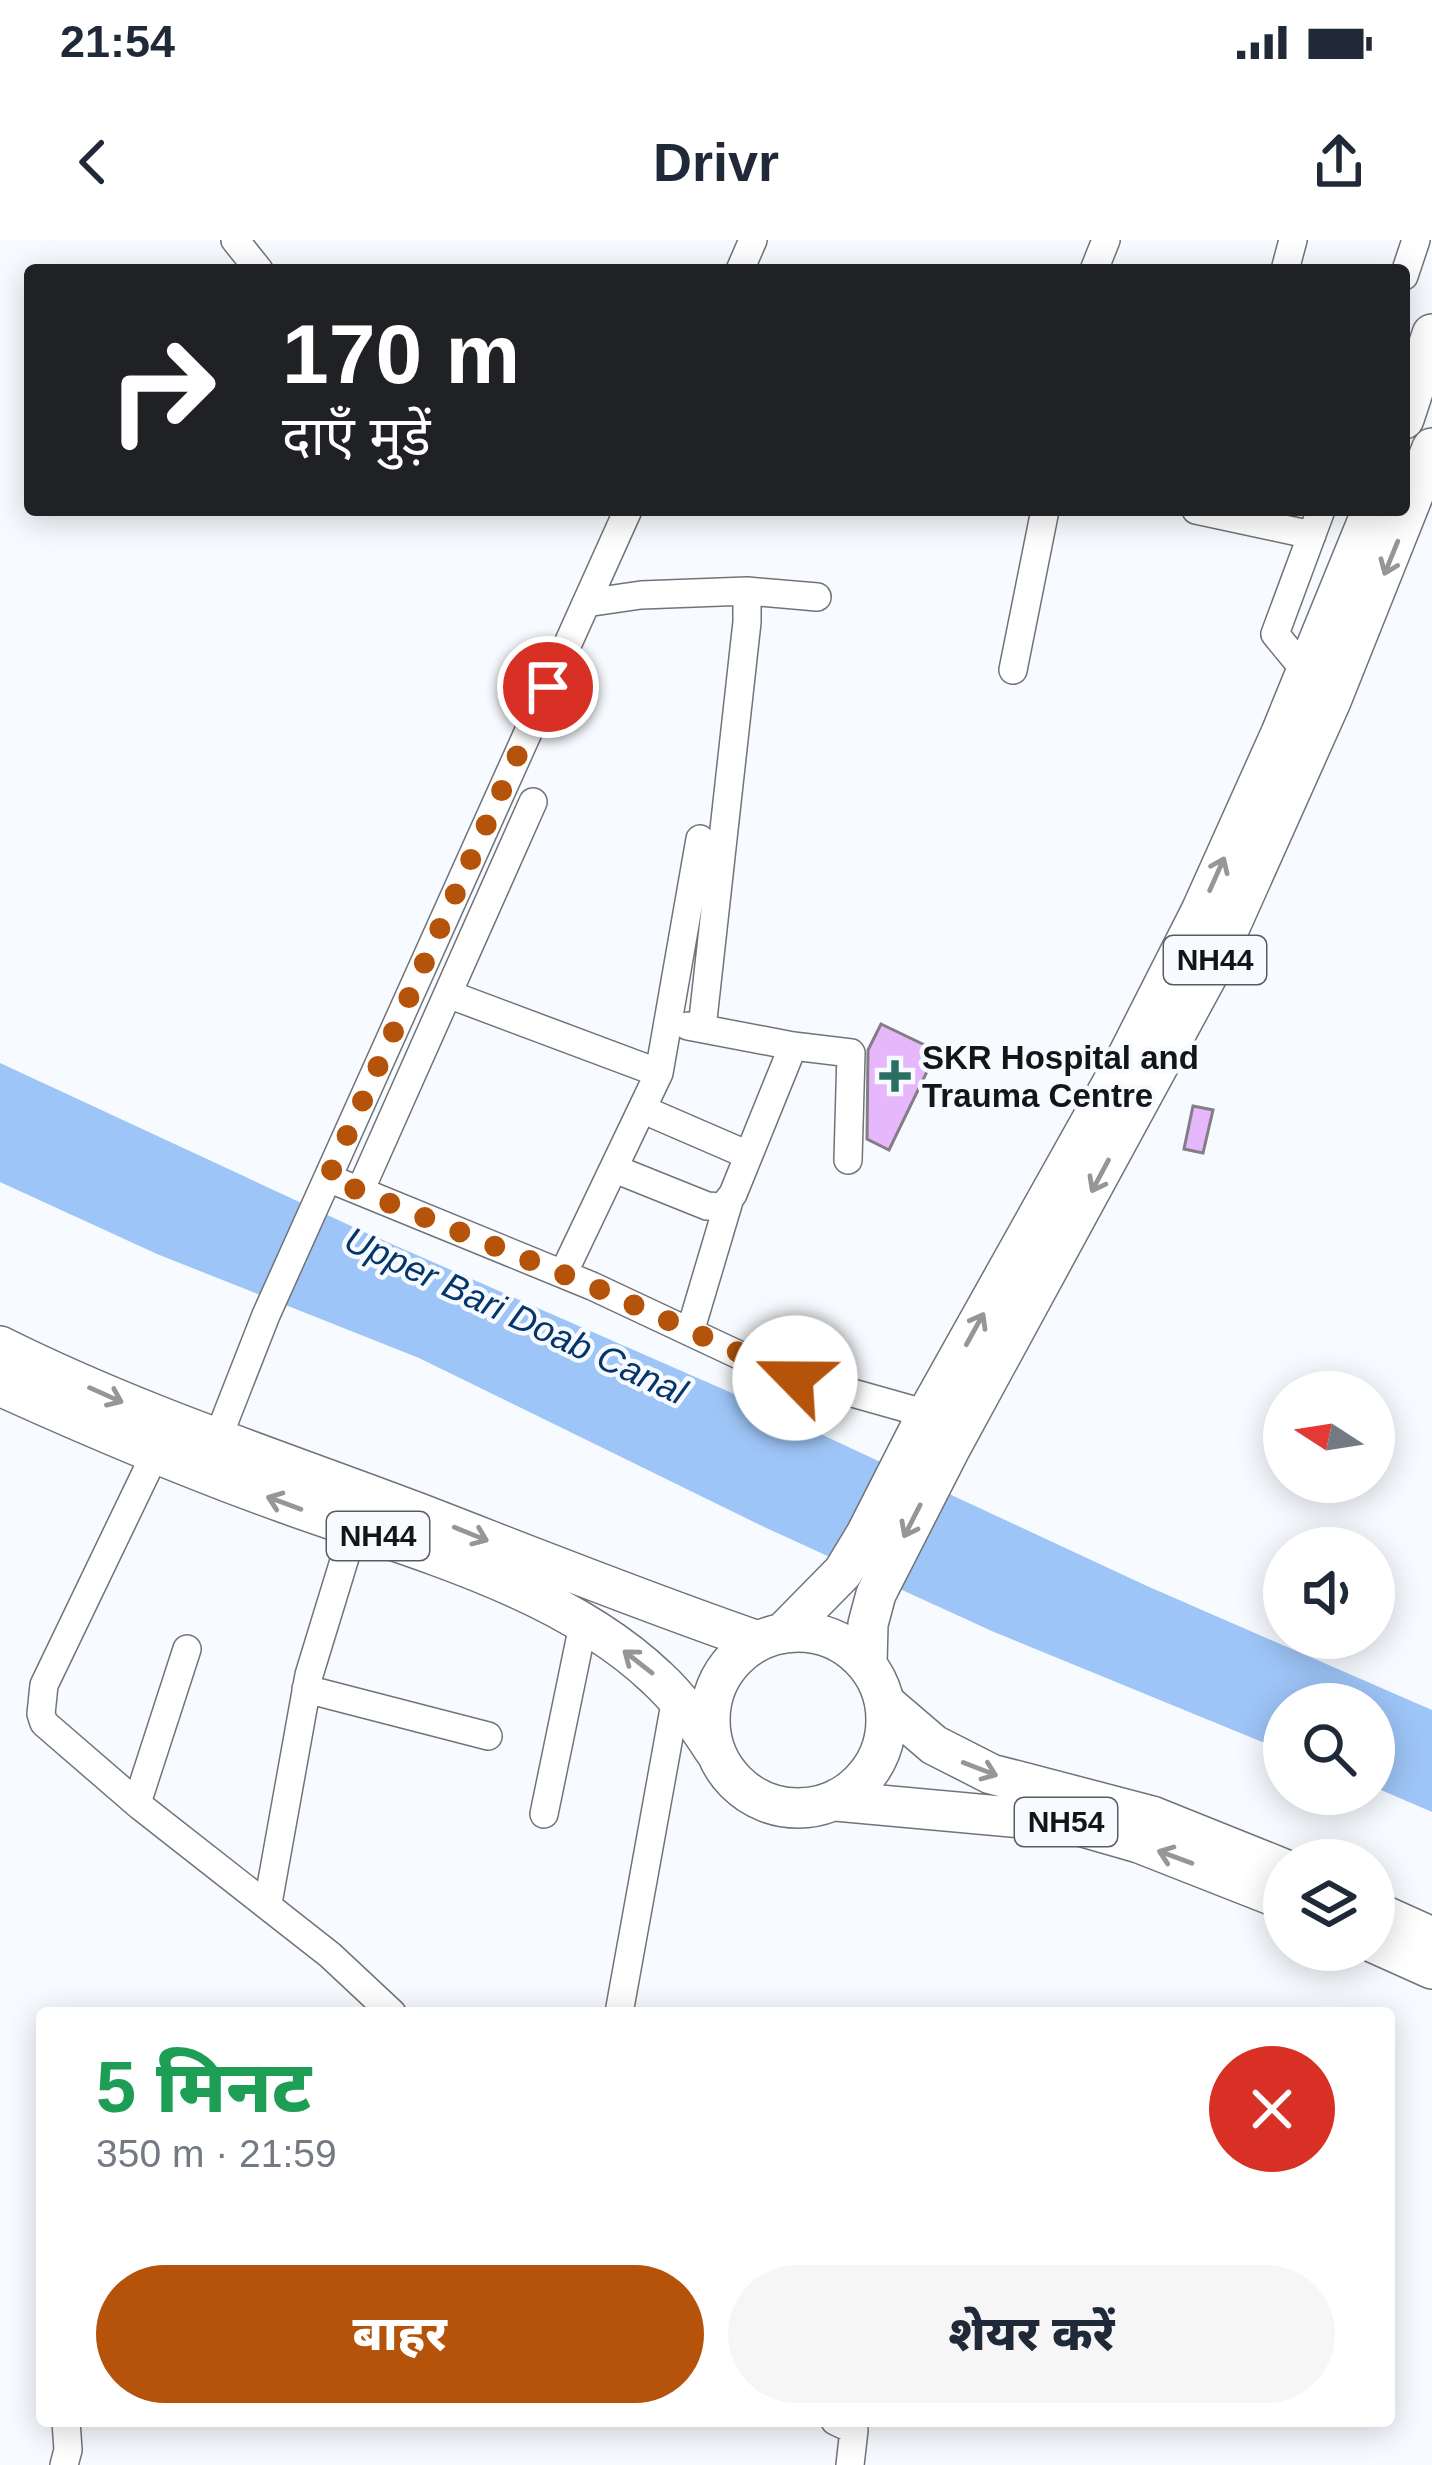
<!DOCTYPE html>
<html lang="hi">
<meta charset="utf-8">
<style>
:root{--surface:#fff;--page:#f6f6f7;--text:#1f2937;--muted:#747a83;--accent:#b45309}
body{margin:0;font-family:Arial,"Noto Sans Devanagari",sans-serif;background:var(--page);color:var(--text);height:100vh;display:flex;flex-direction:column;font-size:45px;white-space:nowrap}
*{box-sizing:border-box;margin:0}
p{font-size:39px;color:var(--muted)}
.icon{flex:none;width:66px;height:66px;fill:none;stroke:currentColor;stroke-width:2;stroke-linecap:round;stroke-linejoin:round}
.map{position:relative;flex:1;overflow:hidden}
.sheet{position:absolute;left:36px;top:1767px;width:1359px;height:420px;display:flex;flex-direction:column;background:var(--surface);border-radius:12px;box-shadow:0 6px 30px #0003}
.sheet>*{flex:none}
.hud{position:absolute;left:24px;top:24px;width:1386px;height:252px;border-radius:12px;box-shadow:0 6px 30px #0003;background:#202124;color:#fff;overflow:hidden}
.needle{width:78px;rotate:282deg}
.buttons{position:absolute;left:1263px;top:1131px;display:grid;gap:24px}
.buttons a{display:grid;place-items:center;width:132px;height:132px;border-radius:50%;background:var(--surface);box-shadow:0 6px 30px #0003;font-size:60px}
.pin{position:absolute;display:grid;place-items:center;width:102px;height:102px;color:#fff;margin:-51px;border:6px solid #fff;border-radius:50%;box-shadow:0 3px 12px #0007}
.me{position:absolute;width:132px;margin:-66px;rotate:293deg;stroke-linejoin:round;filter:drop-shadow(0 0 9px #0008)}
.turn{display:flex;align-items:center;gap:42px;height:252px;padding:0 60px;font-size:54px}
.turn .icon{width:156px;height:156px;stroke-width:2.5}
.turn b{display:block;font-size:84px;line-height:102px}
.round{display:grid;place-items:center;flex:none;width:126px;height:126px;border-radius:63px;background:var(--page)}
.overview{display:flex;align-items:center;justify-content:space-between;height:204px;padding:0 60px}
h1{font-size:72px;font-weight:800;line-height:90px;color:#1e9e55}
.cta{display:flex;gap:24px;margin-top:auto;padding:24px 60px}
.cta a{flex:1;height:138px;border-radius:72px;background:var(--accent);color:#fff;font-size:48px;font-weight:800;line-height:138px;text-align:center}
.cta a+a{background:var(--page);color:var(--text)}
.status{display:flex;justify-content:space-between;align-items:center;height:84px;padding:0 60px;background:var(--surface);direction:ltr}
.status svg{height:33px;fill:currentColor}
header{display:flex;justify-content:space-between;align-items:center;height:156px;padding:0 60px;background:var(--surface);font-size:54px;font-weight:800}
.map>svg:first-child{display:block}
.water{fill:#9ec5f7}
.building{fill:#e6b7fa;stroke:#827e83;stroke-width:3}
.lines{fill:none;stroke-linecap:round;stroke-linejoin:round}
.minor-casing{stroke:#707378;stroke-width:30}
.highway-casing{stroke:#707378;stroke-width:42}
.minor{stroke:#fff;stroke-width:27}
.highway{stroke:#fff;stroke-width:39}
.oneway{stroke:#959697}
.route{stroke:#b45309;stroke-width:21;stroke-dasharray:0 37.8}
.poi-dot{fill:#2a6f63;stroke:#f7fafe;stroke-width:4.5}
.labels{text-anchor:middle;stroke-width:9;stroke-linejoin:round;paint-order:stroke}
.shield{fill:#f7fafe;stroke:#585a5c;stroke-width:3}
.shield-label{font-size:30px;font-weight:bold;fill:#141517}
.poi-label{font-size:33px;font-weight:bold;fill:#141517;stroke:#f7fafe;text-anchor:start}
.water-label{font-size:36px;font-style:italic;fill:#04366c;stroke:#f7fafe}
</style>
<div class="status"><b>21:54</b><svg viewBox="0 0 49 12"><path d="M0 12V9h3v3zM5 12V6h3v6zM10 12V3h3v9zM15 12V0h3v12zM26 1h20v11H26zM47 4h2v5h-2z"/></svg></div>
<header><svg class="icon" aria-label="back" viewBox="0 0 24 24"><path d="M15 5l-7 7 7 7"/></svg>Drivr<svg class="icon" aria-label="share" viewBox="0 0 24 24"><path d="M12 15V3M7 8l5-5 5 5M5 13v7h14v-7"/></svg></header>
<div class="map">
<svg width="1432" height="2225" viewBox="0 0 1432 2225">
<rect width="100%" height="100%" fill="#f7fafe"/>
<!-- water -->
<path class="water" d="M 0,823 L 362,991 L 741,1157 L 1147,1346 L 1432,1470 L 1432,1572 L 1374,1547 L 1374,1464 L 1284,1464 L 1284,1511 L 994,1392 L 760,1285 L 419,1118 L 157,1014 L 0,942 Z"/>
<!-- building -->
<path class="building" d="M 881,784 L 937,811 L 889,910 L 867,899 L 868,810 Z
M 1193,866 L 1213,870 L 1203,913 L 1184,909 Z"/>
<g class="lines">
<defs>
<path id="minor" d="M 235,0 L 259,30
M 740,30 L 753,0
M 1094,30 L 1106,0
M 1285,30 L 1293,0
M 1404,36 L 1416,0
M 1196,270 L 1312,295
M 747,351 L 817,357
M 586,363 L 641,355 L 747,351 L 747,382 L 702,788
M 1013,430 L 1045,270
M 1307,433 L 1275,394 L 1321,270
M 448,754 L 659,833
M 793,806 L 851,813 L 848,920
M 644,870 L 748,915
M 615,929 L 707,966 L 723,967 L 733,954 L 793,806 L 688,786
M 328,938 L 592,1046 L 771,1130 L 927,1174
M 360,951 L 533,562
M 563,1034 L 659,833 L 700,599
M 690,1092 L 729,961
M 217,1200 L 266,1075 L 628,270
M 155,1214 L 44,1445 L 41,1474 L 44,1483 L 140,1566 L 330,1715 L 392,1773
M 306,1449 L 488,1496
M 137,1563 L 187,1409
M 544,1574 L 583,1385
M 268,1663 L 309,1435 L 354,1288
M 619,1773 L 676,1458
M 835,2181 L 854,2190 L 850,2225
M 64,2225 L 68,2210 L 66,2181"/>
<path id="highway" d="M 1404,179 L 1432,94
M 0,1106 C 134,1173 276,1219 416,1272 C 530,1316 642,1361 758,1401
M 0,1146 C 95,1189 189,1229 287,1264 C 409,1308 562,1347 657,1438 C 680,1459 697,1484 714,1510
M710 1480a88 88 0 1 1 176 0a88 88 0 1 1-176 0Z
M 783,1393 L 843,1332 L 866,1294 L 927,1174 L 1128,815 L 1201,671 L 1281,493 L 1372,270
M 867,1424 L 868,1384 L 876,1354 L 950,1209 L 1212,727 L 1331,461 L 1432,208
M 885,1463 L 934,1505 L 991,1534 L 1152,1576 L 1284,1629
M 836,1561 L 1066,1582 L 1139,1603 L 1284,1660
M 1374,1671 L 1432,1697
M 1374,1703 L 1432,1729"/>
</defs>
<!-- minor casing -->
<use href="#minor" class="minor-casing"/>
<!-- highway casing -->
<use href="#highway" class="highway-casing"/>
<!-- minor -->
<use href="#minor" class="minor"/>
<!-- highway -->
<use href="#highway" class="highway"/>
</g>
<!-- one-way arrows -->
<defs><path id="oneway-shaft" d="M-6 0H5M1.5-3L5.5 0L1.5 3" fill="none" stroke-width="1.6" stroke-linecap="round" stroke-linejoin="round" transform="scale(3)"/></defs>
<g class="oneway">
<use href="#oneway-shaft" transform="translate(1391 318) rotate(112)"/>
<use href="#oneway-shaft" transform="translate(1217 634) rotate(-66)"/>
<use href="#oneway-shaft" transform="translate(1100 936) rotate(118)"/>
<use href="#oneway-shaft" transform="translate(975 1089) rotate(-61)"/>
<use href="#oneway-shaft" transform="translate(106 1155) rotate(24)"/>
<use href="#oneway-shaft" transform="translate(284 1263) rotate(-160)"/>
<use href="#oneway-shaft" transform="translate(912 1281) rotate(117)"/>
<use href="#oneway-shaft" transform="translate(471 1294) rotate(22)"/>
<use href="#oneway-shaft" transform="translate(638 1422) rotate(-142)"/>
<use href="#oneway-shaft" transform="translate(980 1529) rotate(21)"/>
<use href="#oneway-shaft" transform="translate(1175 1617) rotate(-160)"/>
</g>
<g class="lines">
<!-- route -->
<path class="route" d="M 548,447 L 328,938 L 592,1046 L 795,1138"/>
</g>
<!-- markers -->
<path class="poi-dot" d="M889 818h12v12h12v12h-12v12h-12v-12h-12v-12h12z"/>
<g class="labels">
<!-- shield labels -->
<g class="shield">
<rect x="1164" y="696" width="102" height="48" rx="9"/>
<rect x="327" y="1272" width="102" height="48" rx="9"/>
<rect x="1015" y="1558" width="102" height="48" rx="9"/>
</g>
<g class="shield-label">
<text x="1215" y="730">NH44</text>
<text x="378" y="1306">NH44</text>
<text x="1066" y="1592">NH54</text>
</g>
<!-- poi labels -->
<g class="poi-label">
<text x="922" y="829">SKR Hospital and<tspan x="922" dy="38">Trauma Centre</tspan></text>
</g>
<!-- water labels -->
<g class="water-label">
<text transform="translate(516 1075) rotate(25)" y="13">Upper Bari Doab Canal</text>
</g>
</g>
</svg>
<div class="buttons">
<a><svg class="needle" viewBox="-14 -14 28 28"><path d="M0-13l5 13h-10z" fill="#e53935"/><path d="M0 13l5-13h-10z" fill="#747a83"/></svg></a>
<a><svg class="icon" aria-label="sound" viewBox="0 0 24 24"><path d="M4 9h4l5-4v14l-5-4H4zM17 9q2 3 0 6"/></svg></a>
<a><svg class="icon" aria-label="search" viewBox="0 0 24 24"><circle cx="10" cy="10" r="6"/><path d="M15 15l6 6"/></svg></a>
<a><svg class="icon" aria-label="layers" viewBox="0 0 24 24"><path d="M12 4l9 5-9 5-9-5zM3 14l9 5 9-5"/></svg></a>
</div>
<div class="pin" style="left:548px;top:447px;background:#d93025"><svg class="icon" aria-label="arrive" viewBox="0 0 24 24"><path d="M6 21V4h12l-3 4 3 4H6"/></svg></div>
<svg class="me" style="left:795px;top:1138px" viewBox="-20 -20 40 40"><circle r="19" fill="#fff"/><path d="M0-13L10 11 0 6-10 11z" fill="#b45309"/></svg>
<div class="hud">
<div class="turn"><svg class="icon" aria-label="right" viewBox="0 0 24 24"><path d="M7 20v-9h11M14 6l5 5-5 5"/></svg><div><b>170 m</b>दाएँ मुड़ें</div></div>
</div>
<section class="sheet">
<div class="overview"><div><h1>5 मिनट</h1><p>350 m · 21:59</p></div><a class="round" style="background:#d93025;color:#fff"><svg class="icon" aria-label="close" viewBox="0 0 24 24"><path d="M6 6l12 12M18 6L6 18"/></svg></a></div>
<div class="cta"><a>बाहर</a><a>शेयर करें</a></div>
</section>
</div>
